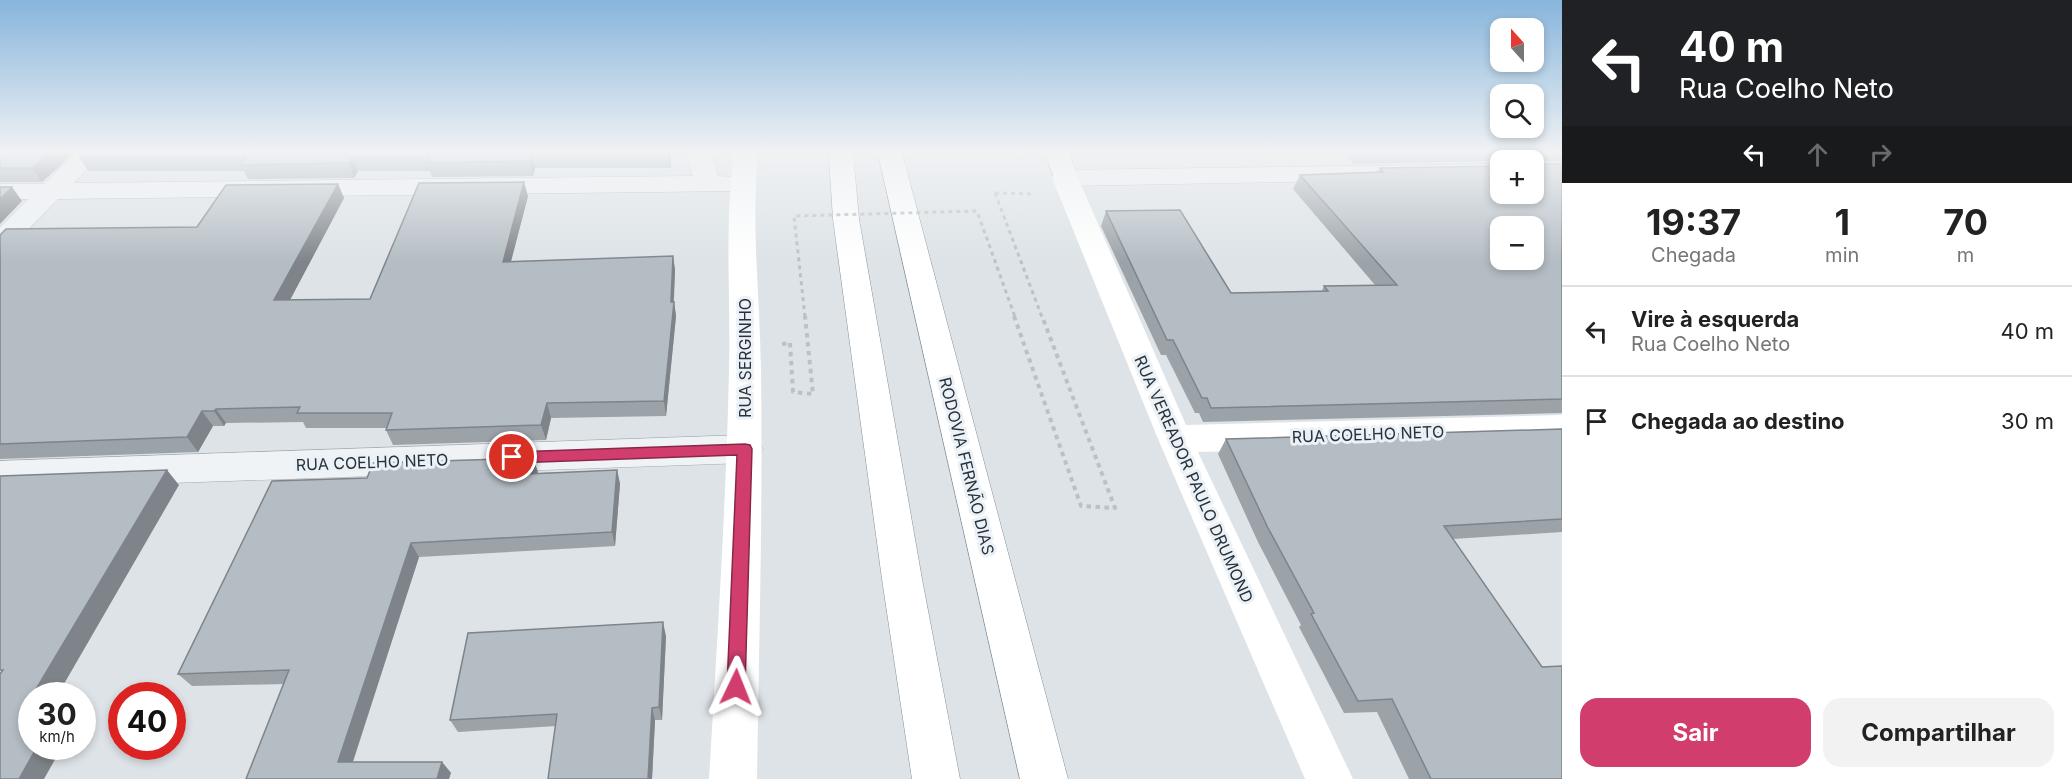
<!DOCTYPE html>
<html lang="pt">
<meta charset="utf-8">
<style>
:root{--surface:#fff;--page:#f2f2f2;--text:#222;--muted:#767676;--line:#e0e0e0;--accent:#d13e6d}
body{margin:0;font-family:Inter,sans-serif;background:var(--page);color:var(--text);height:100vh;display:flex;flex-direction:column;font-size:22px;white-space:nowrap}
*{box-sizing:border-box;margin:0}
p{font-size:20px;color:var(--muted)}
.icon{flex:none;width:33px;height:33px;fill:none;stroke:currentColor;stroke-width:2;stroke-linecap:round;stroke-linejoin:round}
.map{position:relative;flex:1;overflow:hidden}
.side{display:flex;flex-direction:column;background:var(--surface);width:510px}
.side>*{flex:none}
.hud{background:#202124;color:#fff;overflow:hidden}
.needle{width:39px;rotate:339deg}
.controls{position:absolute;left:1490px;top:18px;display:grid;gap:12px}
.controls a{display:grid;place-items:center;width:54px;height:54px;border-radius:12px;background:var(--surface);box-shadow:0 3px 9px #0003;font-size:30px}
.speed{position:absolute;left:18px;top:682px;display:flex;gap:12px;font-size:30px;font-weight:700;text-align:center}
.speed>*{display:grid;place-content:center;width:78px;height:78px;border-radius:50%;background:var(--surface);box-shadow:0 3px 9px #0003;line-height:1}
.speed small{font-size:15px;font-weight:400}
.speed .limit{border:9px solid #d22;background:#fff;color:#111}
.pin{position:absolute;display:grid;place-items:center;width:51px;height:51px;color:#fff;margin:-26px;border:3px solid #fff;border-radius:50%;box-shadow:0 2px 6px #0007}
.me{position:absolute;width:66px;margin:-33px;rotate:2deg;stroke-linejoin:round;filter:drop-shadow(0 0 4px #0008)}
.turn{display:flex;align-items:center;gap:21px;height:126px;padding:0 18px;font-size:27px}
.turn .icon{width:78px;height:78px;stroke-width:2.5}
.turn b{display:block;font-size:42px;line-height:51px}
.lanes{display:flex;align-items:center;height:57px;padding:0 18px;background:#0003;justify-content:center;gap:30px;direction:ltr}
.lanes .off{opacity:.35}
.eta{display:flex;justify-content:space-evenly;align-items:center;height:102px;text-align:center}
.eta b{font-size:36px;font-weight:700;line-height:42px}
.cta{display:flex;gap:12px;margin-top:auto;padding:12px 18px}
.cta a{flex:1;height:69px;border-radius:18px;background:var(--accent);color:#fff;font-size:24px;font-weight:700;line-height:69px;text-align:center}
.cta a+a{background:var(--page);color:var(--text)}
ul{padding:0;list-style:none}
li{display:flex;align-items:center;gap:18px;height:90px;padding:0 18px;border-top:2px solid var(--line)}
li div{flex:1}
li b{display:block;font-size:22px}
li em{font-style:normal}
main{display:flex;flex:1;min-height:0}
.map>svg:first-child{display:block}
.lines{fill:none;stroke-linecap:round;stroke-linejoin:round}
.street-casing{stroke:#a2abb1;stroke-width:1}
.highway-casing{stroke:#84939e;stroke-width:1}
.path-far1{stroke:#bbc1c6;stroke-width:3;stroke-dasharray:4 4;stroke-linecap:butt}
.path{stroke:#bbc1c6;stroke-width:4;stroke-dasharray:4.5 4.5;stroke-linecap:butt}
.street{fill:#f0f3f6;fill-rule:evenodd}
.secondary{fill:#fff;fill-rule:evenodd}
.highway{fill:#fff;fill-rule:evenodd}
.path-bridge-far1{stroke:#bbc1c6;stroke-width:3;stroke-dasharray:4 4;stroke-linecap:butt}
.path-bridge{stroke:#bbc1c6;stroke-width:4;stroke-dasharray:4.5 4.5;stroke-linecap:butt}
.wall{fill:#9ba3a9}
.shaded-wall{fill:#7e8489}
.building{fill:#b4bdc4;stroke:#7e8489;stroke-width:1.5;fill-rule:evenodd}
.route{fill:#d13e6d;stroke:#882847;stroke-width:1.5}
.labels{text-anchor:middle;stroke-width:6;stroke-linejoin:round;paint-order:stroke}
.street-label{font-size:16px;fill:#26333e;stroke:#ecf1f5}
</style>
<main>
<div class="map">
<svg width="1562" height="779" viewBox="0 0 1562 779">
<rect width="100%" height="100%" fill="#dde3e7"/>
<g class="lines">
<defs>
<path id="street" d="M 76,153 L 102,153 L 74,183 L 693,176 L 687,153 L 711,153 L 718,176 L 750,178 L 754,183 L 750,188 L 741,191 L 58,199 L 10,248 L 0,250 L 0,227 L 28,199 L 0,200 L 0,184 L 44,184 Z
M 1500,164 L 1500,178 L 1065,186 L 1056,183 L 1052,178 L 1056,173 L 1065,170 Z
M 745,435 L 757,439 L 763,449 L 757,459 L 745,463 L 0,489 L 0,461 Z"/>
<path id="highway" d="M 829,153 L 853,153 L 859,219 L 922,579 L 960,779 L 912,779 L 882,579 L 833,219 Z
M 878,153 L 902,153 L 1068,779 L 1020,779 Z
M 1045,153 L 1069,153 L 1078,178 L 1074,183 L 1065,186 L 1056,183 Z"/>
</defs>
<!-- street casing -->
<use href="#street" class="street-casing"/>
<!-- highway casing -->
<use href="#highway" class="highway-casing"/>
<!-- path-far1 -->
<path class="path-far1" d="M 995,193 L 1034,194"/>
<!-- path -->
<path class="path" d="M 782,344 L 790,343"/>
<!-- street -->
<use href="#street" class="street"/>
<!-- secondary -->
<path class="secondary" d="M 734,153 L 758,153 C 751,226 760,298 761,371 C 763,507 759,643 757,779 L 709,779 C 717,643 726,507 729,371 C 731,298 724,226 734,153 Z
M 1065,170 L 1074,173 L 1078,178 L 1186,425 L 1562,415 L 1562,441 L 1198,452 L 1353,779 L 1305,779 L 1158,439 L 1052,178 L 1056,173 Z"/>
<!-- highway -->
<use href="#highway" class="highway"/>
<!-- path-bridge-far1 -->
<path class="path-bridge-far1" d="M 995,193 L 1042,317
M 805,317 L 794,216 L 977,211 L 1015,317"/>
<!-- path-bridge -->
<path class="path-bridge" d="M 1014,316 L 1081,506 L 1115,508 L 1042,316
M 790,343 L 793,392 L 813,394 L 805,316"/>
</g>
<!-- wall -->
<path class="wall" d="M 0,153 L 74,153 L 42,182 L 0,182 Z
M 671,153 L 671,168 L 535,168 L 533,176 L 432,177 L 430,171 L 358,171 L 354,178 L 248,179 L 244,171 L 88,171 L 79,157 Z
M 1344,153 L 1562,153 L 1562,161 L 1542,161 L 1542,164 L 1562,164 L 1562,413 L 1203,422 L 1199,413 L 1195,413 L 1166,355 L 1161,355 L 1101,226 L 1106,211 L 1231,293 L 1322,291 L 1324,286 L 1375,285 L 1293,189 L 1300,175 L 1377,172 L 1380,168 L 1500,194 L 1533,160 L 1354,164 Z
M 338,184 L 344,198 L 290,300 L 370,299 L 528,196 L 511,262 L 673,256 L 675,270 L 674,302 L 676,316 L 666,416 L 551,418 L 546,440 L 393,445 L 386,430 L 387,428 L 306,428 L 303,422 L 226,423 L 224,426 L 213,426 L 198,452 L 0,459 L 0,235 L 197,227 Z
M 1562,429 L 1562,532 L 1453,539 L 1562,779 L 1409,779 L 1377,712 L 1344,713 L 1299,627 L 1301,625 L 1258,542 L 1218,454 L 1226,439 Z
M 533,458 L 538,473 L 617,470 L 620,484 L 615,546 L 419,557 L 353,762 L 442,762 L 451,773 L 246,779 L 284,684 L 192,686 L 178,674 L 367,478 Z
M 666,636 L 662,720 L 655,720 L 652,779 L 548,779 L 556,726 L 458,732 L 450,720 Z"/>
<!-- shaded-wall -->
<path class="shaded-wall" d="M 49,153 L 74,153 L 42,182 L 32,168 Z
M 669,153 L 671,153 L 671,168 L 669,154 Z
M 532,154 L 535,168 L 533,176 L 530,161 Z
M 352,157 L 358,171 L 354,178 L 349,163 Z
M 524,182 L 528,196 L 507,276 L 503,262 Z
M 338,184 L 344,198 L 282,315 L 274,300 Z
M 12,187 L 22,201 L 0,224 L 0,199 Z
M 673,256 L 675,270 L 673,310 L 674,302 L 676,316 L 666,416 L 664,401 L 671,302 Z
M 547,403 L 551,418 L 546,440 L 541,425 Z
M 216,409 L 226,423 L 224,426 L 214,411 Z
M 202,411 L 213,426 L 198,452 L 187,437 Z
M 533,458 L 538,472 L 534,488 L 529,474 Z
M 167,470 L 179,485 L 57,696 L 32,696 Z
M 617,470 L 620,484 L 615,546 L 612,532 Z
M 411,543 L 419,557 L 349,773 L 338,762 Z
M 663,622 L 666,636 L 662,720 L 659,707 Z
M 32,696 L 32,723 L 20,716 Z
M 652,708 L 655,720 L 652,779 L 648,779 Z
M 37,747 L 62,747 L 44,779 L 19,779 Z
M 442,762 L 451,773 L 449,779 L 437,779 Z"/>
<!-- building -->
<path class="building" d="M 0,153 L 49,153 L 32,168 L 0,168 Z
M 83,153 L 669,153 L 669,154 L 532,154 L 530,161 L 427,163 L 429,157 L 352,157 L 349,163 L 240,165 L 246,157 L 79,157 Z
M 1512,153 L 1541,153 L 1542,164 L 1562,164 L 1562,399 L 1211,408 L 1207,398 L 1202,398 L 1173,340 L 1167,340 L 1106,211 L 1180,210 L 1231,293 L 1328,291 L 1324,286 L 1397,285 L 1300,175 L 1383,172 L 1380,168 L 1500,166 L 1500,194 L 1533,194 L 1533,160 L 1512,160 ZM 1500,226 L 1533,226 L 1533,260 L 1500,260 Z
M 524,182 L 503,262 L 673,256 L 671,302 L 674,302 L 664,401 L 547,403 L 541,425 L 386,430 L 392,413 L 297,413 L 300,407 L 216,409 L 214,411 L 202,411 L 187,437 L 0,444 L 0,235 L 6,229 L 197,227 L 226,185 L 338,184 L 274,300 L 370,299 L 419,183 Z
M 0,187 L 12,187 L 0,199 Z
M 1562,429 L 1562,519 L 1444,526 L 1542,667 L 1562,666 L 1562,779 L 1431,779 L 1392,699 L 1358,701 L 1311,614 L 1314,613 L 1268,528 L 1226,439 Z
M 533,458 L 529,474 L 617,470 L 612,532 L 411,543 L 338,762 L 442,762 L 437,779 L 246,779 L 289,670 L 178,674 L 272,481 L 367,478 L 373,463 Z
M 167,470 L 20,716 L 32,715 L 32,747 L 37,747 L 19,779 L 0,779 L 0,674 L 3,670 L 0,670 L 0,476 Z
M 663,622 L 659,707 L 652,708 L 648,779 L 548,779 L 557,714 L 450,720 L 468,633 Z"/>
<!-- sky -->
<linearGradient id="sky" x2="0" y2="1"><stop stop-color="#87b5dc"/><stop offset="0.58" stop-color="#f0f2f4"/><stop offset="1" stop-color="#f0f2f4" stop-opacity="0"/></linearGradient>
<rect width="1562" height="262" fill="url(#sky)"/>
<!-- route -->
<path class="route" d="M 745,444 L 750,445 L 752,449 L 745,687 L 743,694 L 736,696 L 730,694 L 727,687 L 737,455 L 512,463 L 507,461 L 505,457 L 507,453 L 512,452 Z"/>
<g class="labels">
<!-- street labels -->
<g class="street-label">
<text transform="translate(745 358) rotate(-90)" y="6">RUA SERGINHO</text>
<text transform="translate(1368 434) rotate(-2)" y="6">RUA COELHO NETO</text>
<text transform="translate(372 462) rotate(-2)" y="6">RUA COELHO NETO</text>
<text transform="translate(967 466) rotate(76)" y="6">RODOVIA FERNÃO DIAS</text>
<text transform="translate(1194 479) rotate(66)" y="6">RUA VEREADOR PAULO DRUMOND</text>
</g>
</g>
</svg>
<div class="controls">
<a><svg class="needle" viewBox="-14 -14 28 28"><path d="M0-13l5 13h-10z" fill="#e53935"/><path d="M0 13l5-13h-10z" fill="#767676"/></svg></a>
<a><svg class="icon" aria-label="search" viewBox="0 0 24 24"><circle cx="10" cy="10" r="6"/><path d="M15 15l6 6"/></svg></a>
<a>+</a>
<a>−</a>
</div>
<div class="speed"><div>30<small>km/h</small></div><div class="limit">40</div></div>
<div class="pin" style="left:512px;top:457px;background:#d93025"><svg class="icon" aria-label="arrive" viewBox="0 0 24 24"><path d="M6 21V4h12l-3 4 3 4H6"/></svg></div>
<svg class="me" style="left:736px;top:687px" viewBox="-20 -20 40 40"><path d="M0-17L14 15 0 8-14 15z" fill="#d13e6d" stroke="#fff" stroke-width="4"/></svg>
</div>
<section class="side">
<div class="hud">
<div class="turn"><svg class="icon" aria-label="left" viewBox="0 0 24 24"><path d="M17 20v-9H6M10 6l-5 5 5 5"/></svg><div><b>40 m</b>Rua Coelho Neto</div></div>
<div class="lanes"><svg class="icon" aria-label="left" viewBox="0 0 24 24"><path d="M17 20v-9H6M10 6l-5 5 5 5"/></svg><svg class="icon off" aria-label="ahead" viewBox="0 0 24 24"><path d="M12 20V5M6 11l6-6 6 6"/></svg><svg class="icon off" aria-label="right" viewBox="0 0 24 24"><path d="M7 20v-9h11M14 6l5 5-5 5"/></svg></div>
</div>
<div class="eta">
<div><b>19:37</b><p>Chegada</p></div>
<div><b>1</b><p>min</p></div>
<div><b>70</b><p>m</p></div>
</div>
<ul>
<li><svg class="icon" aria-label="left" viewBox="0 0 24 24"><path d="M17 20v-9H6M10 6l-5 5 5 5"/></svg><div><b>Vire à esquerda</b><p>Rua Coelho Neto</p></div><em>40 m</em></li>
<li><svg class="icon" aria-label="arrive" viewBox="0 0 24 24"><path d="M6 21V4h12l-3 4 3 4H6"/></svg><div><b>Chegada ao destino</b></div><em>30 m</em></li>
</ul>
<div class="cta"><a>Sair</a><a>Compartilhar</a></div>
</section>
</main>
